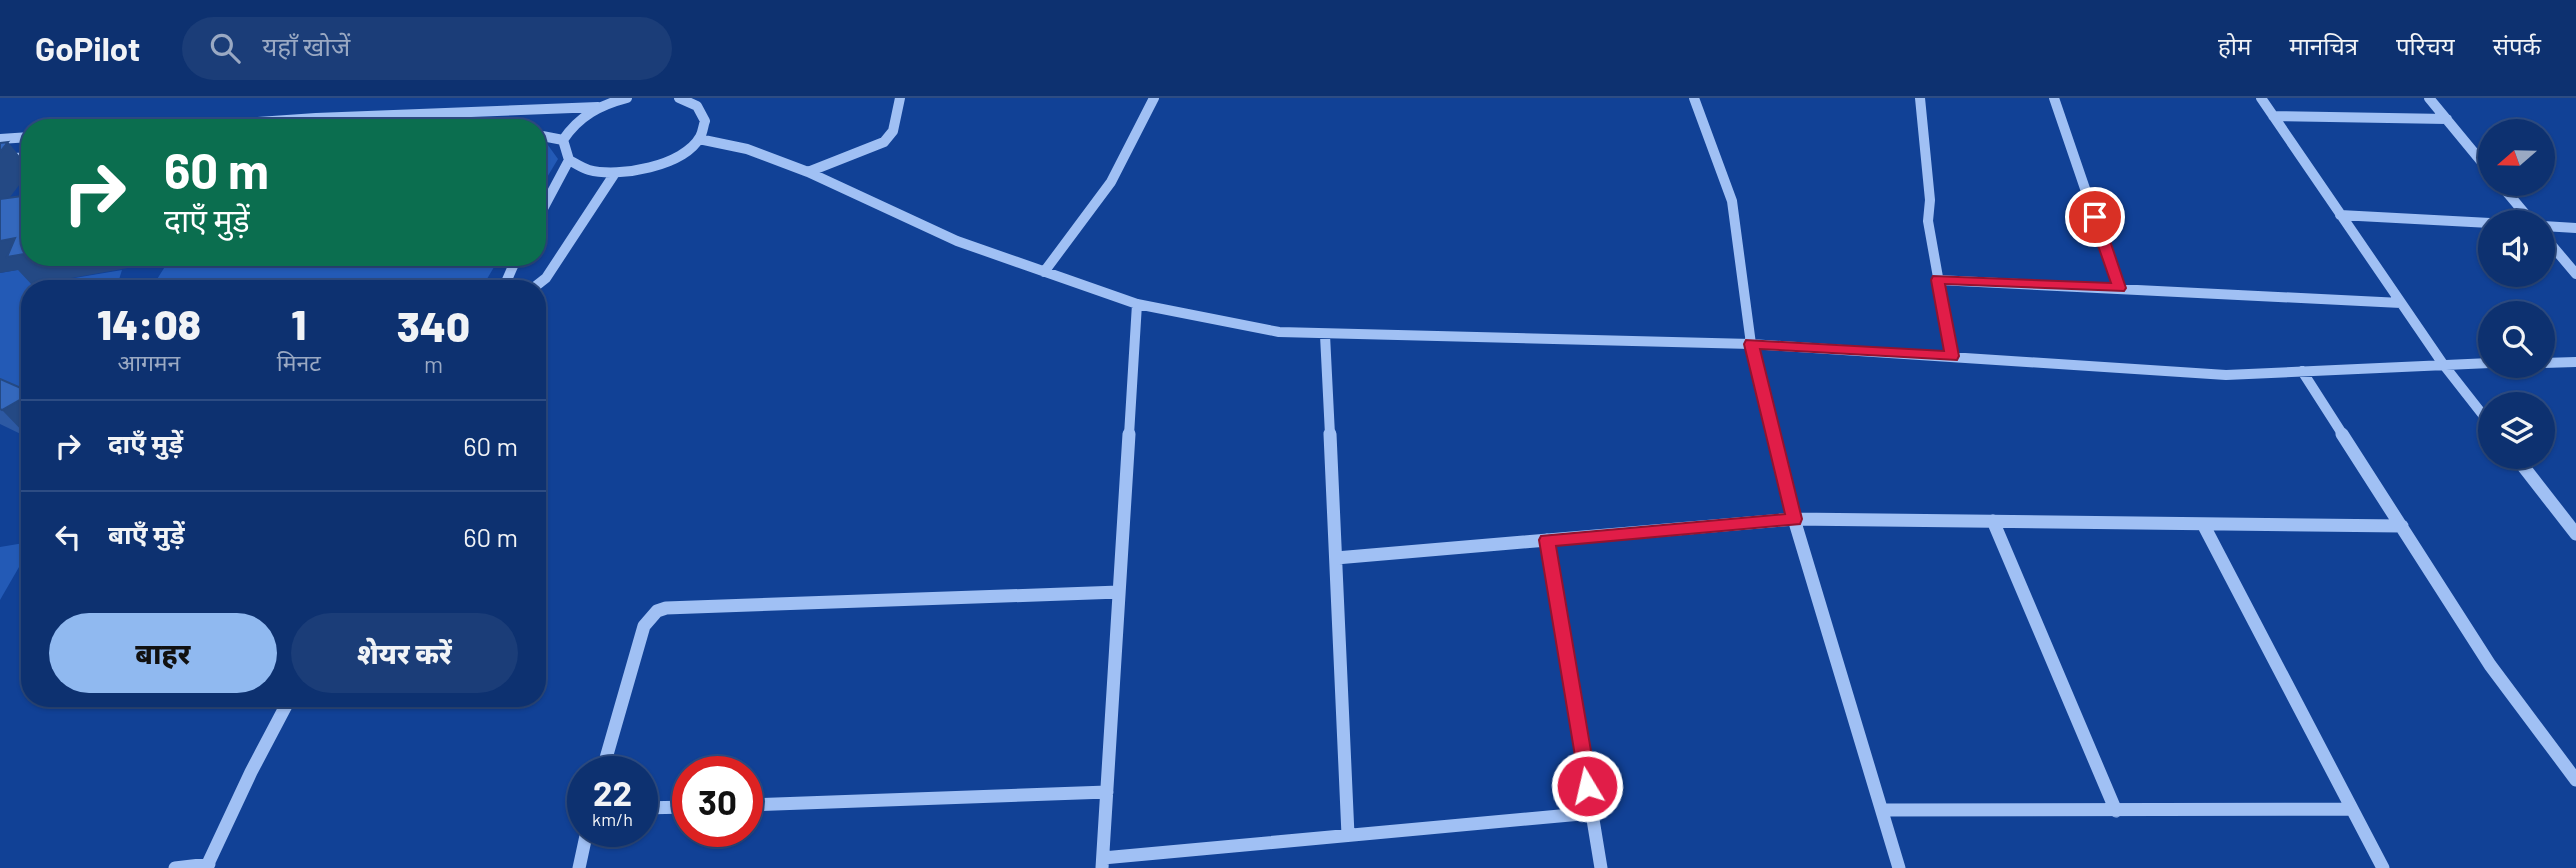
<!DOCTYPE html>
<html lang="hi">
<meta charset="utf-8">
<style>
:root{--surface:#0d3170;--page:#1b3d78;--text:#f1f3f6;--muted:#9aa9c3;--line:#2d4c83;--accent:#90b9f0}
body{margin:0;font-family:Barlow,"Noto Sans Devanagari",sans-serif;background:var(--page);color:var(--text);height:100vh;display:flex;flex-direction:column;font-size:26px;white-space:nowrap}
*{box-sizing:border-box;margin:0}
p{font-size:23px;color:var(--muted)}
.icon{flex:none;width:38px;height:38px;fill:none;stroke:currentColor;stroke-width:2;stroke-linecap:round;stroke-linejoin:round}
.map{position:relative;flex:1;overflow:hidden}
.details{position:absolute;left:21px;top:182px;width:525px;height:427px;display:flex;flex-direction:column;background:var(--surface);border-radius:28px;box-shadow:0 2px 5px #0004,0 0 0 2px var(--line)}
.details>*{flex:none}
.guide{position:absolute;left:21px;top:21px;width:525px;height:147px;border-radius:28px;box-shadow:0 2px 5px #0004,0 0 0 2px var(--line);background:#0b6e4f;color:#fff;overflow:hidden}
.needle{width:46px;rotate:250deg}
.buttons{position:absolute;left:2478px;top:21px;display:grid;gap:14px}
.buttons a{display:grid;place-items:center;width:77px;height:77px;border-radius:50%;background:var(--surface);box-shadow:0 2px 5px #0004,0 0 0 2px var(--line);font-size:35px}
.speed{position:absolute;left:567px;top:658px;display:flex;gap:14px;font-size:35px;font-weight:700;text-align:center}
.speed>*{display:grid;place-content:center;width:91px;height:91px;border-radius:50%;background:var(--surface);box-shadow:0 2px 5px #0004,0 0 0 2px var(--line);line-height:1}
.speed small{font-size:18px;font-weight:400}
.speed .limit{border:10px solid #d22;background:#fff;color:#111}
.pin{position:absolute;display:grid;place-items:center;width:60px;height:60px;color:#fff;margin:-30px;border:4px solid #fff;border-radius:50%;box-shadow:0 2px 7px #0007}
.me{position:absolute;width:77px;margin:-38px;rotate:351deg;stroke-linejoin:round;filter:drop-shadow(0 0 5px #0008)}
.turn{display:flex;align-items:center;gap:24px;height:147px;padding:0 28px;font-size:32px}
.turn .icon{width:91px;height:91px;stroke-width:2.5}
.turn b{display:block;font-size:49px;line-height:60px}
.eta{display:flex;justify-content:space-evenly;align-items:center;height:119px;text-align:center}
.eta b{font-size:42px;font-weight:800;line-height:49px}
.cta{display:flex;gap:14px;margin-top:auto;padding:14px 28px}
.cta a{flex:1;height:80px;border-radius:42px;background:var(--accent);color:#111;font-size:28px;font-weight:800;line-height:80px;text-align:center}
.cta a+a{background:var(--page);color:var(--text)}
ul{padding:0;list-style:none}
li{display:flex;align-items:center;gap:21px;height:91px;padding:0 28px;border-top:2px solid var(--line)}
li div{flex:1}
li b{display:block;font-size:26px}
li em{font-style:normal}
header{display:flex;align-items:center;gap:42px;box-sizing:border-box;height:98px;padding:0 35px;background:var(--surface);border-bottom:2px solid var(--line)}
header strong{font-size:33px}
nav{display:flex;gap:38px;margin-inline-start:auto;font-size:24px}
.search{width:490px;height:63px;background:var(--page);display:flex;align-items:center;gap:18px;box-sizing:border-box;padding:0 24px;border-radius:38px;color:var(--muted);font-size:26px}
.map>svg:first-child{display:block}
.green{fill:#235ab6}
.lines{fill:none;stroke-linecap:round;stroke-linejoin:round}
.minor-far1{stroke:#a0c0f4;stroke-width:10}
.minor{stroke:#a0c0f4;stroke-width:13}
.wall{fill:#2d59a3}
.shaded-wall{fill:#244984}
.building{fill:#3468bd;stroke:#244984;stroke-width:2}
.route{fill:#e11d48;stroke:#92132f;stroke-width:2}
</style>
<header>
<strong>GoPilot</strong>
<div class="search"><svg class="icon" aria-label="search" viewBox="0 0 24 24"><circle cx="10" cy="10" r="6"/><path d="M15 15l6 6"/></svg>यहाँ खोजें</div>
<nav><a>होम</a><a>मानचित्र</a><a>परिचय</a><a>संपर्क</a></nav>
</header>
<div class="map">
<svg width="2576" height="770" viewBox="0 0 2576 770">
<rect width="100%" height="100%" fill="#114196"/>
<!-- green -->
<path class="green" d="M 537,43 L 545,43 L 558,61 L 537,96 Z
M 171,159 L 500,159 L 481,191 L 30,191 L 30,311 L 0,298 L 0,175 L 39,168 L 33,187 L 122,172 L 116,191 L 154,186 Z
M 30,444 L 30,450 L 0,502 L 0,449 Z"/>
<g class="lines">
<!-- minor-far1 -->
<path class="minor-far1" d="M 627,0 C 600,7 579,18 563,42 L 569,62 C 575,65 582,70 589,72 C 619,80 684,68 700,39 C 703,34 703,28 705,23 L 697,8 L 679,0
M 1694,0 L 1732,103 L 1751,246 L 1773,337
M 1920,0 L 1930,102 L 1928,123 L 1952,258
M 2054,0 L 2119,190
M 2261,0 L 2443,266 L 2490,326
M 2429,0 L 2490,74
M 2273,18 L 2447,21
M 172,30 L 316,20 L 598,9
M 537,37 L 563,42
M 0,41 L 30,39
M 699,41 L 747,51 L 808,74 L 957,143 L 1137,206 L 1279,234 L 1751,246 L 2226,277 L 2490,265
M 0,61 L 30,59
M 808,74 L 884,44 L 893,33 L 900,0
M 2500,86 L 2532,124
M 2340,117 L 2490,125
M 537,122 L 569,62
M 2543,128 L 2576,130
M 2543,137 L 2576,176
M 1044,174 L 1111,84 L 1154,0
M 1938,182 L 2401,205
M 503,191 L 517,159
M 532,191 L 546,180 L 615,75
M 1325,237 L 1330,337
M 2543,265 L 2576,264
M 2302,273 L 2343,337
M 1129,337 L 1137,206"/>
<!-- minor -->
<path class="minor" d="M 1330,336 L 1348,737
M 1773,336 L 1794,421 L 1899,770
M 2342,336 L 2490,567 L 2576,682
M 2516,359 L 2576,436
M 1993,423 L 2116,713
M 2203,426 L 2383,770
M 1547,442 L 1601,770
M 1336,460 L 1794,421 L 2402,428
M 602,674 L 644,528 L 657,513 L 666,510 L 1119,494
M 747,707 L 1107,694
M 642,710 L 688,709
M 1882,712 L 2352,711
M 1103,760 L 1592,715
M 175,770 L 209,766
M 206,770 L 251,674 L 290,600
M 579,770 L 587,733
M 1102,770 L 1129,336"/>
</g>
<!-- wall -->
<path class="wall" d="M 0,281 L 30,294 L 29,340 L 0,326 Z"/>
<!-- shaded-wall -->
<path class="shaded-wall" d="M 8,44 L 30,71 L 30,73 L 0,112 L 0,54 Z
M 15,140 L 30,155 L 30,159 L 137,159 L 134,169 L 32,187 L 18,172 L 0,175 L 0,143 Z
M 30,296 L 30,340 L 29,340 L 2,312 Z"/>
<!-- building -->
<path class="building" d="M 8,44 L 0,54 L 0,45 Z
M 30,97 L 30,155 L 7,159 L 15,140 L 0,143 L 0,101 Z
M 0,281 L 30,294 L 30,296 L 2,312 L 0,311 Z"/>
<!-- route -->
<path class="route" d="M 2095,115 L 2102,119 L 2126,190 L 2124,193 L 1945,186 L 1959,258 L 1957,262 L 1760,251 L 1802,421 L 1800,426 L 1556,448 L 1597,688 L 1594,694 L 1587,696 L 1581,694 L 1539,442 L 1541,438 L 1785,416 L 1744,246 L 1746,242 L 1944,253 L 1931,182 L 1933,178 L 2111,185 L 2088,119 Z"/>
</svg>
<div class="buttons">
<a><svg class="needle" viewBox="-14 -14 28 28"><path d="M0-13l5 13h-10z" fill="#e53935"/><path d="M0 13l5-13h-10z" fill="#9aa9c3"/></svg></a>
<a><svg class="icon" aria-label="sound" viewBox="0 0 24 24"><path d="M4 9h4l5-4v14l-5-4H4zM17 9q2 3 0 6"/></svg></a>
<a><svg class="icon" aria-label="search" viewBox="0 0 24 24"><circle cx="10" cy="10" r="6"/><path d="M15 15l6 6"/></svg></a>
<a><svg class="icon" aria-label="layers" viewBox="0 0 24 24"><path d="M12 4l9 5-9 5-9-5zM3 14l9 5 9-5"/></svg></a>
</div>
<div class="speed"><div>22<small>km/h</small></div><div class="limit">30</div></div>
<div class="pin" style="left:2095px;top:119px;background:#d93025"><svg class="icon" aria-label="arrive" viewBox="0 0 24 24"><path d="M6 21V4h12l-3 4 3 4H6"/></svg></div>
<svg class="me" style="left:1587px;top:688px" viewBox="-20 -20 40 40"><circle r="17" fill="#e11d48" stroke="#fff" stroke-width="3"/><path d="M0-11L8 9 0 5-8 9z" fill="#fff"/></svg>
<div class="guide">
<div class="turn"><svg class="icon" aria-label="right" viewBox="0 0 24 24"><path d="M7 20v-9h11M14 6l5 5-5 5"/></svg><div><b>60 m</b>दाएँ मुड़ें</div></div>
</div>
<section class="details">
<div class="eta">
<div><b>14:08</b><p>आगमन</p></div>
<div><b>1</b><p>मिनट</p></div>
<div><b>340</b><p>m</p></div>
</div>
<ul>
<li><svg class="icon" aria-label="right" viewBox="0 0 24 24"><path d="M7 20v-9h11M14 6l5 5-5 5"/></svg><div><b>दाएँ मुड़ें</b></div><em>60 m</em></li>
<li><svg class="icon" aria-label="left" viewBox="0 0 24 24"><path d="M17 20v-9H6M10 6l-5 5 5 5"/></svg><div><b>बाएँ मुड़ें</b></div><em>60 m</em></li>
</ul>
<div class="cta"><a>बाहर</a><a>शेयर करें</a></div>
</section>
</div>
